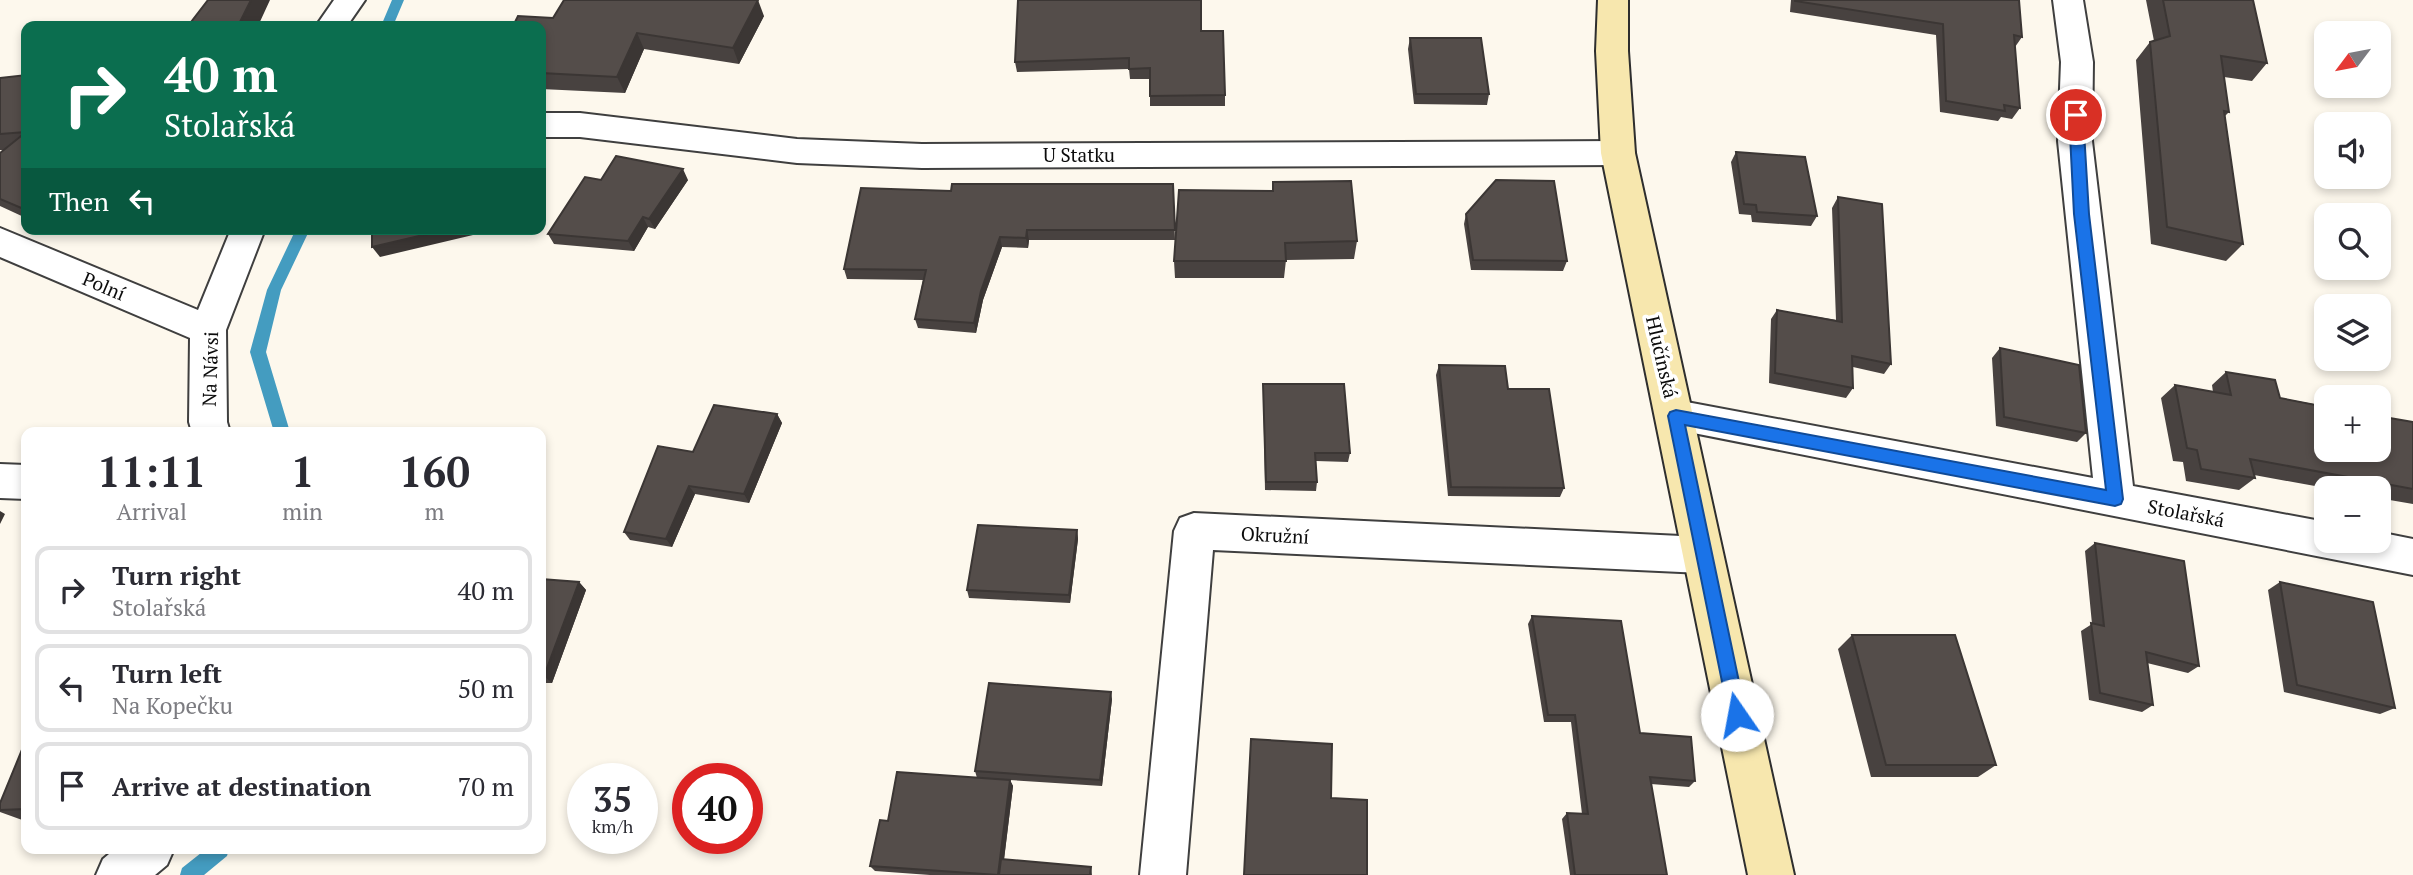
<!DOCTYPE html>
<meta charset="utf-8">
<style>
:root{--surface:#fff;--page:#f2f2f3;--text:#2b2b33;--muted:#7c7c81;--line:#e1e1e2}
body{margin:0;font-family:"PT Serif",serif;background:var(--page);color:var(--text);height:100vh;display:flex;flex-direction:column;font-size:26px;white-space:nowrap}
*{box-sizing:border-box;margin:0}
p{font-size:23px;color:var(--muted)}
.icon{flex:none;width:38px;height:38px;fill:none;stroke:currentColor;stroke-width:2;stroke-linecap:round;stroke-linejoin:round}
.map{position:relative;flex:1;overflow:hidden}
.side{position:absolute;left:21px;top:427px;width:525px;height:427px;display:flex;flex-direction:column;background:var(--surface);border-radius:14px;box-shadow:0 4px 10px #0003}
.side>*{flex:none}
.guide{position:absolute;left:21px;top:21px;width:525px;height:214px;border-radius:14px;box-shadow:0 4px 10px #0003;background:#0b6e4f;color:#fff;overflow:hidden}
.needle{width:46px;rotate:238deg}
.buttons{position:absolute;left:2314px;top:21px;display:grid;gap:14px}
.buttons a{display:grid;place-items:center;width:77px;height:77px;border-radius:14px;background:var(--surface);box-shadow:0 4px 10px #0003;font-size:35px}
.speed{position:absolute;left:567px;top:763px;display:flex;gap:14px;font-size:35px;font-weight:700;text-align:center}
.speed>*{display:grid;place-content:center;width:91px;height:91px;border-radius:50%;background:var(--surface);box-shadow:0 4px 10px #0003;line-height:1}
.speed small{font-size:18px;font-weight:400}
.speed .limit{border:10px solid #d22;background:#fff;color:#111}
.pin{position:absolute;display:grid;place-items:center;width:60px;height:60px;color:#fff;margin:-30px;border:4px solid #fff;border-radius:50%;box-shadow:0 2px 7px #0007}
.me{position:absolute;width:77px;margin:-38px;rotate:348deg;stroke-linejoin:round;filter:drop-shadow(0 0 5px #0008)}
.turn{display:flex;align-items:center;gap:24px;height:147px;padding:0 28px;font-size:32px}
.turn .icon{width:91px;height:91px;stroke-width:2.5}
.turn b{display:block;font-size:49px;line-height:60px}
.then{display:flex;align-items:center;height:66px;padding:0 28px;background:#0003;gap:14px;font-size:26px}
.eta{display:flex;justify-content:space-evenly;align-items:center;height:119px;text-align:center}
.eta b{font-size:42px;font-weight:700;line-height:49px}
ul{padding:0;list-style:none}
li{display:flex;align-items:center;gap:21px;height:88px;margin:0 14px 10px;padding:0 14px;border:4px solid var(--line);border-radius:14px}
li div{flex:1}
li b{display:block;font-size:26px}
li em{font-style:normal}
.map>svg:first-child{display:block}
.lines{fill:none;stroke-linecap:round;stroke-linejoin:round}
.stream{fill:#449cc0;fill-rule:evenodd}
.street-casing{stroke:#3f3f3f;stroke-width:4}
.secondary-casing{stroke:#2e2e2e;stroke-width:4}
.street{fill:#fff;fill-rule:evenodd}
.secondary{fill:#f7e7ae;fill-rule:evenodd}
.wall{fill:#484240}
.shaded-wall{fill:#3b3634}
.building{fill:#544d4a;stroke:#3b3634;stroke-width:2}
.route{fill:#1a73e8;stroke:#114b97;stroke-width:2}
.labels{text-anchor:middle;stroke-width:7;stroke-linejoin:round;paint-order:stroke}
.street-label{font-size:19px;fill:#0c0c0c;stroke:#fff}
</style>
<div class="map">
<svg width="2413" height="875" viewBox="0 0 2413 875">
<rect width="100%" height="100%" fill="#fdf8ed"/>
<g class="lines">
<!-- stream -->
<path class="stream" d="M 392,0 L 404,0 L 393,26 L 381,26 Z
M 296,229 L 310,229 L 281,290 L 266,352 L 290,432 L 274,432 L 250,352 L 267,290 Z
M 206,849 L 229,849 L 227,856 L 204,875 L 180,875 L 182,868 Z"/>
<defs>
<path id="street" d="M 334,0 L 365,0 L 347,26 L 316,26 Z
M 2053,0 L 2083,0 L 2093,62 L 2092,141 L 2133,486 L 2326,522 L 2326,541 L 2378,541 L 2378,532 L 2413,539 L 2413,575 L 1663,427 L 1657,416 L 1663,405 L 1676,400 L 2093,478 L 2058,141 L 2061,62 Z
M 541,113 L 580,113 L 797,139 L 922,144 L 1618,141 L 1630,144 L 1635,153 L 1630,162 L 1618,165 L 922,168 L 797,163 L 580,137 L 541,137 Z
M 0,228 L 198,310 L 231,229 L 265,229 L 226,330 L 227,422 L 230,432 L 192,432 L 189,422 L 190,338 L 0,257 Z
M 0,464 L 26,465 L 26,499 L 0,498 Z
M 1194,513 L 1702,537 L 1716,542 L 1722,555 L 1716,568 L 1702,573 L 1213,550 L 1186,875 L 1140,875 L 1174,531 L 1180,518 Z
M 115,849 L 174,849 L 167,865 L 155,875 L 96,875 L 103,859 Z"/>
<path id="secondary" d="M 1598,0 L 1628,0 L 1628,51 L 1635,153 L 1794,875 L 1748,875 L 1601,153 L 1596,51 Z"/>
</defs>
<!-- street casing -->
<use href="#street" class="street-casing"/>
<!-- secondary casing -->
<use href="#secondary" class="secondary-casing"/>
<!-- street -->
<use href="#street" class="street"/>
<!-- secondary -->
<use href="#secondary" class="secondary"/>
</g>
<!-- wall -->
<path class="wall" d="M 1791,0 L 2019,0 L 2022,37 L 2015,47 L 2020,108 L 2012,119 L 2001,117 L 1998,121 L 1940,112 L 1936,35 L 1790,12 Z
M 2146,0 L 2253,0 L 2267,63 L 2252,81 L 2224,77 L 2229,112 L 2225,116 L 2243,244 L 2226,261 L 2151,244 L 2136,60 L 2150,42 L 2154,41 Z
M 764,16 L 739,64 L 644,49 L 625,93 L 541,89 L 541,26 L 553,18 Z
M 1201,31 L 1225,95 L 1225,106 L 1150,106 L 1150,79 L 1130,79 L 1129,69 L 1017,72 L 1015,62 Z
M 1410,38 L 1489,94 L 1487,105 L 1414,104 L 1408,49 Z
M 26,75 L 26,218 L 0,206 L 0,153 L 4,150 L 0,150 L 0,78 Z
M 1736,152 L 1817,216 L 1811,226 L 1752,222 L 1751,215 L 1739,214 L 1731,162 Z
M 601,180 L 688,180 L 655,229 L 648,227 L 634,251 L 554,244 L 548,234 Z
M 1173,184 L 1175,240 L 1029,240 L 1028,248 L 1002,247 L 983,300 L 976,333 L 918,328 L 915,319 L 923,280 L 847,279 L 844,269 Z
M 1179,190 L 1357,241 L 1354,259 L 1286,260 L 1284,278 L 1175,278 L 1174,261 Z
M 1838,197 L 1891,364 L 1884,374 L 1853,367 L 1853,388 L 1846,398 L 1769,383 L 1771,319 L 1777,310 L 1836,320 L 1832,208 Z
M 1466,214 L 1567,261 L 1563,271 L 1471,270 L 1464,224 Z
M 73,229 L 110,229 L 106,234 Z
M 2000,348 L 2086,433 L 2077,442 L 1996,426 L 1992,358 Z
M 1439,365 L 1508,389 L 1564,488 L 1560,497 L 1448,496 L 1436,375 Z
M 2226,372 L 2280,398 L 2413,422 L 2413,504 L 2378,498 L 2378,488 L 2326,488 L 2254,475 L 2255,478 L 2239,490 L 2186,481 L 2183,462 L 2173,461 L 2161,398 L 2175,385 L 2213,392 L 2212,385 Z
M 1263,384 L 1350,453 L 1348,462 L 1316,461 L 1317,482 L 1316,491 L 1265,490 Z
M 777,414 L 782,423 L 749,503 L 695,494 L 672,547 L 630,540 L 624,532 L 693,452 Z
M 1077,530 L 1078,539 L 1070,603 L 969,598 L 967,590 Z
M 2095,543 L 2199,666 L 2188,673 L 2147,663 L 2153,705 L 2142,712 L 2089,700 L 2081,631 L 2092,624 L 2085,551 Z
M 541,579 L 579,582 L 586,590 L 552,683 L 541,683 Z
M 2280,582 L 2395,708 L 2380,714 L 2284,692 L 2268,590 Z
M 1532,616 L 1640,733 L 1695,781 L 1689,787 L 1651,784 L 1667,875 L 1570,875 L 1562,819 L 1567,813 L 1582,814 L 1571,722 L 1544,722 L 1528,624 Z
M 1852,635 L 1996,765 L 1978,777 L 1871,777 L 1838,649 Z
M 1112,699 L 1102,786 L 1010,780 L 1013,786 L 1004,860 L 1091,867 L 1092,875 L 930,875 L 875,871 L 870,866 L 888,821 L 977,778 L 975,771 Z
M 26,740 L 26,821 L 25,821 L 0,812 L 0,803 Z"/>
<!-- shaded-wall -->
<path class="shaded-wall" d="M 251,0 L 270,0 L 258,26 L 238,26 Z
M 758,0 L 764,16 L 739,64 L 733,48 Z
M 637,33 L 644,49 L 625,93 L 617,77 Z
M 683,169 L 688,180 L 655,229 L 649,219 Z
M 643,217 L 648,227 L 634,251 L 628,241 Z
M 101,229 L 110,229 L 106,234 Z
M 449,229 L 473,229 L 473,235 L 380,257 L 372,247 Z
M 1027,230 L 1029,240 L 1028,248 L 1026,238 Z
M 1000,237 L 1002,247 L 983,300 L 976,333 L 974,323 L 981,291 Z
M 777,414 L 782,423 L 749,503 L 744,494 Z
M 689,486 L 695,494 L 672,547 L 666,539 Z
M 0,511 L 5,514 L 0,524 Z
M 1077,530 L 1078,539 L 1070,603 L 1069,595 Z
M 579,582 L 586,590 L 552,683 L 544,676 Z
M 1111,692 L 1112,699 L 1102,786 L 1100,780 Z
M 1010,780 L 1013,786 L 1002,875 L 999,875 Z"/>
<!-- building -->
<path class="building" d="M 208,0 L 251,0 L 238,26 L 188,26 Z
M 564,0 L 758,0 L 733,48 L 637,33 L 617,77 L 541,73 L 541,26 L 513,26 L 518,16 L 553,18 Z
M 1018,0 L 1201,0 L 1201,31 L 1223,31 L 1225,95 L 1150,96 L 1150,68 L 1129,69 L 1129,58 L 1015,62 Z
M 1795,0 L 2019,0 L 2022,37 L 2014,35 L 2020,108 L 2004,105 L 2005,111 L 1946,101 L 1943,24 L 1795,1 Z
M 2163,0 L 2253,0 L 2267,63 L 2221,56 L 2229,112 L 2224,111 L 2243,244 L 2167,227 L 2150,42 L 2170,36 Z
M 1410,38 L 1481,38 L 1489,94 L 1416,94 Z
M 26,75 L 26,210 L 0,199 L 0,153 L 26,132 L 0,134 L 0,78 Z
M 1736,152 L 1805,157 L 1817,216 L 1757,212 L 1756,205 L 1744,204 Z
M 616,156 L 683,169 L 649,219 L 643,217 L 628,241 L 548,234 L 585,177 L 601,180 Z
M 1496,180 L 1554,181 L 1567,261 L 1473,260 L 1466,214 Z
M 1351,181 L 1357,241 L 1285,243 L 1286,261 L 1174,261 L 1179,190 L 1273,191 L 1273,182 Z
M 952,184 L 1173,184 L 1175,230 L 1027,230 L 1026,238 L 1000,237 L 981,291 L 974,323 L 915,319 L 926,270 L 844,269 L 861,188 L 951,191 Z
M 1838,197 L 1882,204 L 1891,364 L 1852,356 L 1853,388 L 1775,373 L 1777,310 L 1842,322 Z
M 372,229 L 449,229 L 372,247 Z
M 2000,348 L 2079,365 L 2086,433 L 2004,417 Z
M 1439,365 L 1505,366 L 1508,389 L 1549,389 L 1564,488 L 1451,487 Z
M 2226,372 L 2275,380 L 2280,398 L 2326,407 L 2326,450 L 2378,450 L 2378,416 L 2413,422 L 2413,489 L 2250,459 L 2255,478 L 2201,469 L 2197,450 L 2187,448 L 2175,385 L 2231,395 Z
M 1263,384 L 1344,384 L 1350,453 L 1315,453 L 1317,482 L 1266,482 Z
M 714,405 L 777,414 L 744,494 L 689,486 L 666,539 L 624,532 L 658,446 L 693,452 Z
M 978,525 L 1077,530 L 1069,595 L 967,590 Z
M 2095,543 L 2184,561 L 2199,666 L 2146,652 L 2153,705 L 2100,693 L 2091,623 L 2104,626 Z
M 541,579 L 579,582 L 544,676 L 541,676 Z
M 2280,582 L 2373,602 L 2395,708 L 2297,685 Z
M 1532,616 L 1621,621 L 1640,733 L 1691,737 L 1695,781 L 1650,777 L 1667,875 L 1575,875 L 1567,813 L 1588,814 L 1575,715 L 1548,715 Z
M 1852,635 L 1955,635 L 1996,765 L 1886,765 Z
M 989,683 L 1111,692 L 1100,780 L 975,771 Z
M 1251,739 L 1332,744 L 1331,798 L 1367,800 L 1367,875 L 1244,875 Z
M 26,740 L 26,809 L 0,810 L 0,803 Z
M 897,772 L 1010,780 L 998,875 L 870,866 L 880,820 L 888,821 Z
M 1001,859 L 1091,867 L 1090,875 L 999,875 Z"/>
<!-- route -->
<path class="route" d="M 2076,110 L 2083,115 L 2089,214 L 2123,499 L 2121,504 L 2115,506 L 1685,425 L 1746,715 L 1743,721 L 1737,723 L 1730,721 L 1668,416 L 1670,412 L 1676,410 L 2106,490 L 2074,214 L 2069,115 Z"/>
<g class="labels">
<!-- street labels -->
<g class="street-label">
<text x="1079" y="162">U Statku</text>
<text transform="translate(104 286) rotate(23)" y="7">Polní</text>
<text transform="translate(1662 357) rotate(77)" y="7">Hlučínská</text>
<text transform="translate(210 369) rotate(-88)" y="7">Na Návsi</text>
<text transform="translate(2186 513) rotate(11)" y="7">Stolařská</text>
<text transform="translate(1275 535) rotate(3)" y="7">Okružní</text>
</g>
</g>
</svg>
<div class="buttons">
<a><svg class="needle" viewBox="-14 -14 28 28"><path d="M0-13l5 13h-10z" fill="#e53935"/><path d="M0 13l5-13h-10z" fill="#7c7c81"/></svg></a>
<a><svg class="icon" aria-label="sound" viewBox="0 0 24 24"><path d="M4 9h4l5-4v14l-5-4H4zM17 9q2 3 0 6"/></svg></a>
<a><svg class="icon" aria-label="search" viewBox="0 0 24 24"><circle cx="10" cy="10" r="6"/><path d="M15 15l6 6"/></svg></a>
<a><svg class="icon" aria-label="layers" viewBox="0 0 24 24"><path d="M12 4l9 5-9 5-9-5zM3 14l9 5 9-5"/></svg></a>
<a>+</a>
<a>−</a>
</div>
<div class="speed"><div>35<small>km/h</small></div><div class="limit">40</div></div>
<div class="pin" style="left:2076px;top:115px;background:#d93025"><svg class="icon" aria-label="arrive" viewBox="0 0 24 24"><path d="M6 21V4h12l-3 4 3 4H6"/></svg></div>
<svg class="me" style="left:1737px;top:715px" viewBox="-20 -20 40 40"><circle r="19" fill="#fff"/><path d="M0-13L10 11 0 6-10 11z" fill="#1a73e8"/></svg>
<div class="guide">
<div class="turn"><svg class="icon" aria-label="right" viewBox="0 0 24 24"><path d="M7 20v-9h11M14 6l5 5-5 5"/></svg><div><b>40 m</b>Stolařská</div></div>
<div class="then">Then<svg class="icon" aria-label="left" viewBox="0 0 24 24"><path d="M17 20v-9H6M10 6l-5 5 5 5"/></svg></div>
</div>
<section class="side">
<div class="eta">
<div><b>11:11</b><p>Arrival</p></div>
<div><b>1</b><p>min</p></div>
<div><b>160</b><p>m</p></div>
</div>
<ul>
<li><svg class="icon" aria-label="right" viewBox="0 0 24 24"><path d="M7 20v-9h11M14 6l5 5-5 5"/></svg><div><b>Turn right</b><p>Stolařská</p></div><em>40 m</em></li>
<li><svg class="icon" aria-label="left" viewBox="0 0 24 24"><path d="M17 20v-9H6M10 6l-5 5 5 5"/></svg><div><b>Turn left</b><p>Na Kopečku</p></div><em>50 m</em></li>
<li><svg class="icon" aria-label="arrive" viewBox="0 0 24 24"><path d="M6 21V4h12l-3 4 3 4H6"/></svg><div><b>Arrive at destination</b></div><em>70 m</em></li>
</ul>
</section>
</div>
